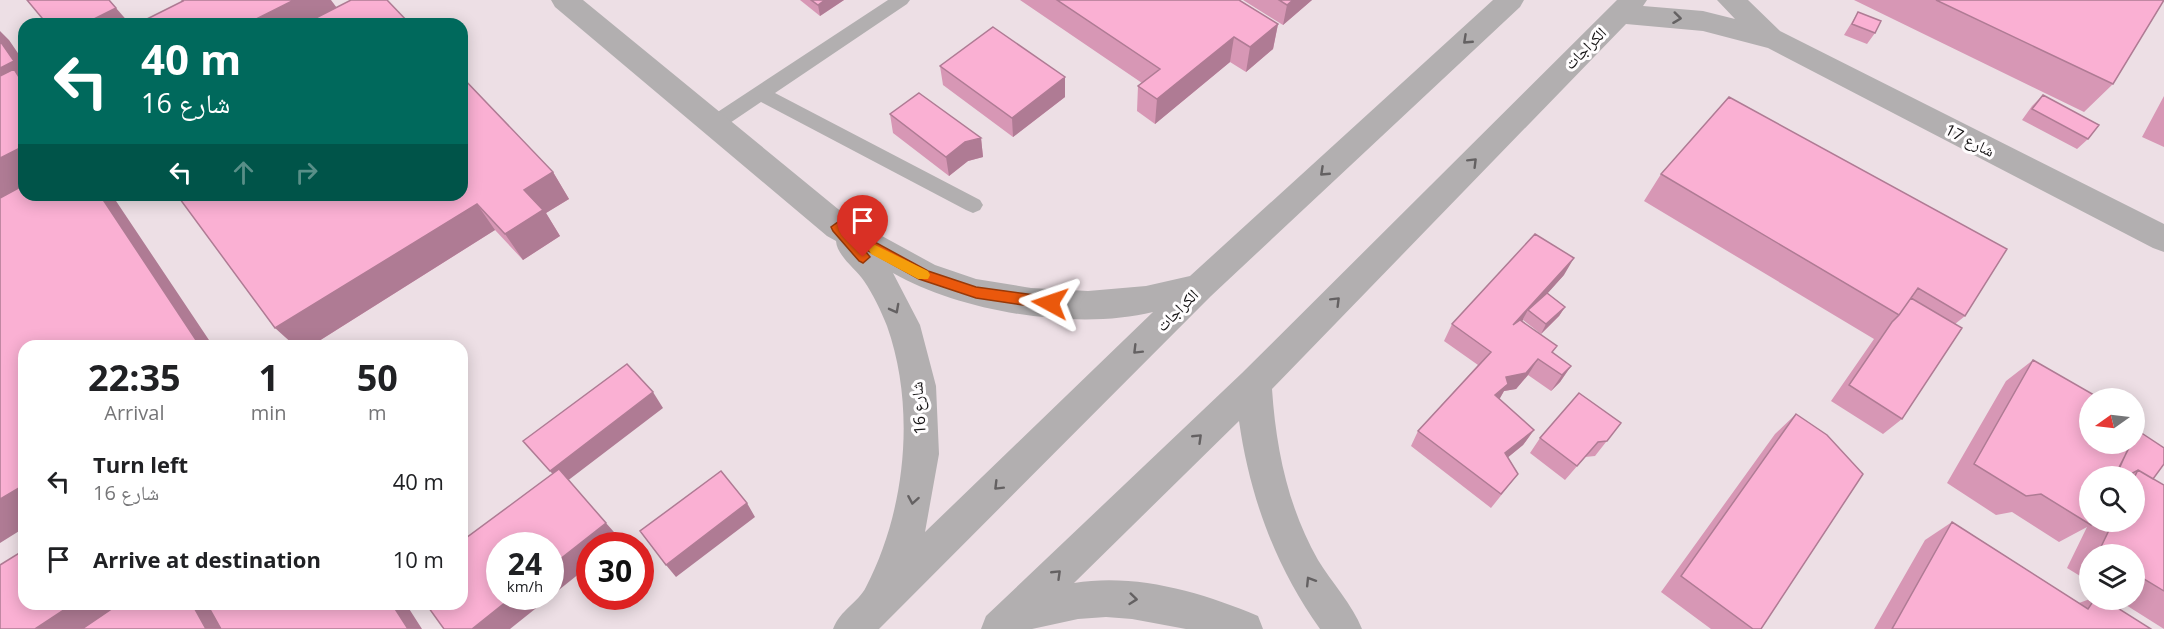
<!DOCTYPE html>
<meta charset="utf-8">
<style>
:root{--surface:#fff;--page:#f6f6f6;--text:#202124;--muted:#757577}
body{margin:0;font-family:"Open Sans","Noto Naskh Arabic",sans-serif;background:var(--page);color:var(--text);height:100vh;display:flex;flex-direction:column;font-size:22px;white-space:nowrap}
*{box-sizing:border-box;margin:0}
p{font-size:20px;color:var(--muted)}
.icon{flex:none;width:33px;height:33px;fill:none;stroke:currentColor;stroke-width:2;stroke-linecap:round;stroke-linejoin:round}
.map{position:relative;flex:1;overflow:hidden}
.drawer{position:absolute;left:18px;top:340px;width:450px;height:270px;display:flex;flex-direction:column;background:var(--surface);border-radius:18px;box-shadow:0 3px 15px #0003}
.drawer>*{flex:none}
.top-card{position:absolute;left:18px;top:18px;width:450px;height:183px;border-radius:18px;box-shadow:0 3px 15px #0003;background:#00695c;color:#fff;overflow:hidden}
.needle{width:39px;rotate:256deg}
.buttons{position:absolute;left:2079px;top:388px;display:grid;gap:12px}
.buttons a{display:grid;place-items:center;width:66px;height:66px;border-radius:50%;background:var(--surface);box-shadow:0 3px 15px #0003;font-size:30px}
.speed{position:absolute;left:486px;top:532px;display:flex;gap:12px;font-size:30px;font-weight:700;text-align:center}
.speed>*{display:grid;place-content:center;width:78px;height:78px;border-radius:50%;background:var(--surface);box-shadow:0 3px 15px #0003;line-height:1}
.speed small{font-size:15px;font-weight:400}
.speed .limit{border:9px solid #d22;background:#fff;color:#111}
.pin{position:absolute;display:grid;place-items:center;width:51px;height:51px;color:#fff;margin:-62px -26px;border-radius:50% 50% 50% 0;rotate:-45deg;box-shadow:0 0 6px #0007}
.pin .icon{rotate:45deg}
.me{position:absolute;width:66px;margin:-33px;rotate:275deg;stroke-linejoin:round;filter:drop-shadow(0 0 4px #0008)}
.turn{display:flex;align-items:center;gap:21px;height:126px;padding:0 24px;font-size:27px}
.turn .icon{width:78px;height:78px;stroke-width:2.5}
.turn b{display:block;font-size:42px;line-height:51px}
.lanes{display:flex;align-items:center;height:57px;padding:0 24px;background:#0003;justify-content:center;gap:30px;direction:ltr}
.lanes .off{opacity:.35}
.eta{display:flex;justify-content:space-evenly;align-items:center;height:102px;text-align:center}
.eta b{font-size:36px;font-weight:700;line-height:42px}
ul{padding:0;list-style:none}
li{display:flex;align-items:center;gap:18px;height:78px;padding:0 24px}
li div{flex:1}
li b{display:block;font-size:22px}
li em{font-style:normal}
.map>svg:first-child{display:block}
.built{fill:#eddfe5;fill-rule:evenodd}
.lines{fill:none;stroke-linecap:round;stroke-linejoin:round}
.lane{fill:#b2afb0;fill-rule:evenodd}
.street{fill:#b2afb0;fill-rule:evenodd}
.wall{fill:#d797b5;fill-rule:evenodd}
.shaded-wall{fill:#af7b94}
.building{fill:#fab0d3;stroke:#af7b94;stroke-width:1.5}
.oneway{stroke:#646162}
.route{fill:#ea580c;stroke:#983908;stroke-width:1.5}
.slow{fill:#f59e0b}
.labels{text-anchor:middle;stroke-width:6;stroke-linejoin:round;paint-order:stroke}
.street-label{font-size:16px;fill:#151314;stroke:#fffdfe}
</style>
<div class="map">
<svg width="2164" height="629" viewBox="0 0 2164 629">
<rect width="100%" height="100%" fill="#f5eef1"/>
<!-- built -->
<path class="built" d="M 0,0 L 2164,0 L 2164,629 L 0,629 ZM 24,24 L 462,24 L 462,195 L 24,195 ZM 24,346 L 462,346 L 462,604 L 24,604 ZM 2090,399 L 2134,399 L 2134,444 L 2090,444 ZM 2090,477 L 2134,477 L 2134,522 L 2090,522 ZM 500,546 L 550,546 L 550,597 L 500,597 ZM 590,546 L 640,546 L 640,597 L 590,597 ZM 2090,555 L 2134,555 L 2134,600 L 2090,600 Z"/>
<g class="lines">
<!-- lane -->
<path class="lane" d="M 888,0 L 910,0 L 907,4 L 775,93 L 980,200 L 983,205 L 980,210 L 973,213 L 966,210 L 761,102 L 721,129 L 714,131 L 707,129 L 705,124 L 707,119 Z"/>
<!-- street -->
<path class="street" d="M 551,0 L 583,0 L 849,218 L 935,265 L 976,279 L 1031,288 L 1088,291 L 1146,286 L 1190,276 L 1493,0 L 1524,0 L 1520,7 L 1211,296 L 879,629 L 833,629 C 841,609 858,603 866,587 C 906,510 916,408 887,326 C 881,311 873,294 864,281 C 856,269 837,256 836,241 L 827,236 L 555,7 ZM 893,273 C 961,312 1077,331 1153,312 L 925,532 L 939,454 L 936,386 L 920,325 Z
M 1617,0 L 1647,0 L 1643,6 L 1703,11 L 1735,19 L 1717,0 L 1748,0 L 1780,31 L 2164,224 L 2164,252 L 2153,248 L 1768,48 L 1703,31 L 1626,24 L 1272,389 C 1276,449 1288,507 1318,560 C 1332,583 1352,604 1362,629 L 1320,629 C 1275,566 1250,497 1239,421 L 1074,583 C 1136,573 1201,592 1258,616 L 1263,629 L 1186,629 L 1132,619 L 1106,617 L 1078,619 L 1032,629 L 981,629 L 986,616 L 1242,373 Z"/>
</g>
<!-- wall -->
<path class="wall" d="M 800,0 L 844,0 L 820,16 Z
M 1020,0 L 1239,0 L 1278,24 L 1273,49 L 1246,72 L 1230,62 L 1155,124 L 1137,111 L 1138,86 L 1142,83 Z
M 1243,0 L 1312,0 L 1283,25 Z
M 1854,0 L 2164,0 L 2113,84 L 2084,112 Z
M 1858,12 L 1875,33 L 1867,44 L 1844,35 Z
M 940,66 L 1065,97 L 1013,137 L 943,85 Z
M 2043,95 L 2088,139 L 2077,149 L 2022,120 L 2032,106 Z
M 2164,96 L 2164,147 L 2142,137 Z
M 1729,97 L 1965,316 L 1955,324 L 1902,419 L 1883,434 L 1831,401 L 1874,339 L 1644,201 L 1661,174 Z
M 890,114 L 981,138 L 983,157 L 968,161 L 949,176 L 893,133 Z
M 553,172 L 569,199 L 546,213 L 560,236 L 523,260 L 495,230 L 311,346 L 295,346 L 177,195 Z
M 1564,275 L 1547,293 L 1565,307 L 1559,316 L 1541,334 L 1523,320 L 1522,321 L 1552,353 L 1571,366 L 1560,382 L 1551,391 L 1528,375 L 1516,389 L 1504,391 L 1499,399 L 1534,430 L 1523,445 L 1508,457 L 1518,474 L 1507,488 L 1491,508 L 1411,446 L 1418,431 L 1478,365 L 1444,341 L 1452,324 Z
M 2033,360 L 2090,444 L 2134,444 L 2134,418 L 2135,436 L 2140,432 L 2153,479 L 2164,485 L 2164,629 L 2118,600 L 2134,600 L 2134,555 L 2090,555 L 2090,582 L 2067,568 L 2087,527 L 2059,542 L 2012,512 L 1996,515 L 1947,483 L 2006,381 ZM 2090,477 L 2134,477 L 2134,522 L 2090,522 Z
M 1796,414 L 1761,629 L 1711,629 L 1661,592 L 1775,434 Z
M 1621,423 L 1595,456 L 1585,457 L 1565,480 L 1530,453 L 1540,438 Z
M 1952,522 L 2079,603 L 2090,599 L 2090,600 L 2105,600 L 2151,629 L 1874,629 L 1925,540 Z"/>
<!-- shaded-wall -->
<path class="shaded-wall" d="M 109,0 L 130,24 L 84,24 Z
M 294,0 L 331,0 L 340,12 L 316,24 L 246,24 Z
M 825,0 L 844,0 L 820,16 L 818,5 Z
M 1293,0 L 1312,0 L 1283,25 L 1287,5 Z
M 1278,24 L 1273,49 L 1246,72 L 1250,47 Z
M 0,31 L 9,40 L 24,62 L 24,94 L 0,106 Z
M 1234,37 L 1230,62 L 1155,124 L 1157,99 Z
M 1065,77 L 1065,97 L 1013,137 L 1012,118 Z
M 981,138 L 983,157 L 968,161 L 949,176 L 946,157 L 965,142 Z
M 24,146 L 24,189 L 0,202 L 0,158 Z
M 553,172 L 569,199 L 546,213 L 560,236 L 523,260 L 505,234 L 524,190 Z
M 100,195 L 112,195 L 213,346 L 200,346 Z
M 477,204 L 495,230 L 311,346 L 295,346 L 275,328 Z
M 1574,258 L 1564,275 L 1531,312 L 1528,310 L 1523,319 L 1523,320 L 1504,342 L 1513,325 Z
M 1565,307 L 1559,316 L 1541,334 L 1546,324 Z
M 1538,359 L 1528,375 L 1516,389 L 1504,391 L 1499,400 L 1486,410 L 1506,377 Z
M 1571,366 L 1560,382 L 1551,391 L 1562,375 Z
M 653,392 L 663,408 L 562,485 L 550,471 Z
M 1534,430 L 1523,445 L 1495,468 L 1505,453 Z
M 24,485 L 24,528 L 0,543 L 0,499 Z
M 747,503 L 755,517 L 676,577 L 666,565 Z
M 606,523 L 621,540 L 614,546 L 590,546 L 590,565 L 550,597 L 550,567 Z
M 512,597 L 550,597 L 510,629 L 472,629 Z
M 73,604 L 137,604 L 100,629 L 35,629 Z
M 192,604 L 212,604 L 226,629 L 206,629 Z
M 392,604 L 406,604 L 422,629 L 408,629 Z"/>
<!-- building -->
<path class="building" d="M 27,0 L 109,0 L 116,8 L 84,24 L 47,24 Z
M 182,0 L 294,0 L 246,24 L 137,24 L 183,1 Z
M 351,0 L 387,0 L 410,24 L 304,24 Z
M 811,0 L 825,0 L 818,5 Z
M 1057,0 L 1239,0 L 1278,24 L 1250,47 L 1234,37 L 1157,99 L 1138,86 L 1160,69 Z
M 1279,0 L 1293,0 L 1287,5 Z
M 1936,0 L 2164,0 L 2113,84 Z
M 1858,12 L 1881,21 L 1875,33 L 1852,24 Z
M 993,27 L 1065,77 L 1012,118 L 940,66 Z
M 0,41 L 14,61 L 0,68 Z
M 14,69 L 24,85 L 24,146 L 0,158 L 0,76 Z
M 462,77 L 553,172 L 524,190 L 543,210 L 505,234 L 477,204 L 275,328 L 177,195 L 462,195 Z
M 919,93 L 981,138 L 965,142 L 946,157 L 890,114 Z
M 2043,95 L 2099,125 L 2088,139 L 2032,109 Z
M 1729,97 L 2007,249 L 1965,316 L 1918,288 L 1899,315 L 1661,174 Z
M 24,185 L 24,195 L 100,195 L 200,346 L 24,346 L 24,485 L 0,499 L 0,198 Z
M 1535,234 L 1574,258 L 1513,325 L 1520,320 L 1557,346 L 1552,352 L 1571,366 L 1562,375 L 1538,359 L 1526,373 L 1506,377 L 1508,384 L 1495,395 L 1534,430 L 1505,453 L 1518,474 L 1501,494 L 1418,431 L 1491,352 L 1452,324 Z
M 1547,293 L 1565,307 L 1546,324 L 1528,310 Z
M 1911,298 L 1962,328 L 1902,419 L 1849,385 L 1892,322 L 1899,315 Z
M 2033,360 L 2101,399 L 2090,399 L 2090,444 L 2131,444 L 2114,477 L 2090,477 L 2090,522 L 2092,522 L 2091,525 L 2041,494 L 2026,496 L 1974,464 Z
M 627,364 L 653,392 L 550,471 L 523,441 Z
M 1579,393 L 1621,423 L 1607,441 L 1598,442 L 1577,466 L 1540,438 Z
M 1796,414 L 1827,435 L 1863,474 L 1761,629 L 1753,629 L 1681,576 Z
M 2134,418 L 2141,422 L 2134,436 Z
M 2140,432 L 2164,448 L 2164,464 L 2153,479 L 2138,470 L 2129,475 L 2119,469 L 2129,447 L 2132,444 L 2134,444 L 2134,440 Z
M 559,469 L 606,523 L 550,567 L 550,546 L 500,546 L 500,597 L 512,597 L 472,629 L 444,629 L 426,604 L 462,604 L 462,541 Z
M 2138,470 L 2164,485 L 2164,591 L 2134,573 L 2134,555 L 2105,555 L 2099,551 L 2113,522 L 2134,522 L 2134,478 Z
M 721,471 L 747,503 L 666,565 L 640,531 Z
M 1952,522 L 2088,609 L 2094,600 L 2105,600 L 2151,629 L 1892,629 Z
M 24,550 L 24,604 L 73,604 L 35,629 L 0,629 L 0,565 Z
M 119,604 L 192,604 L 206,629 L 82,629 Z
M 207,604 L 392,604 L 408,629 L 221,629 Z"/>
<!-- one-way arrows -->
<defs><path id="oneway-chevron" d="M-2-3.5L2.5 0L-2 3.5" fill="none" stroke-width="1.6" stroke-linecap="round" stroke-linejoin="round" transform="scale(1.5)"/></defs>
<g class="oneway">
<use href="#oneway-chevron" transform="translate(1677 18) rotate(7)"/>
<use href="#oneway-chevron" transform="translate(1467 40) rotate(137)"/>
<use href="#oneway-chevron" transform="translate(1473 162) rotate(-45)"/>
<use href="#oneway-chevron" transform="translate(1324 172) rotate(137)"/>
<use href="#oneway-chevron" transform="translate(1336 301) rotate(-45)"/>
<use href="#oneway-chevron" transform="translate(895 309) rotate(62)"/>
<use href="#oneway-chevron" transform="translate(1137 350) rotate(135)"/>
<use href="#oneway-chevron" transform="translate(1198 438) rotate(-44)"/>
<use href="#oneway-chevron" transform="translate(998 486) rotate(135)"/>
<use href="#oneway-chevron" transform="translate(913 500) rotate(100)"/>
<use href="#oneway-chevron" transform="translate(1057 574) rotate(-44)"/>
<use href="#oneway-chevron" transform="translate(1310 581) rotate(-122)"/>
<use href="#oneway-chevron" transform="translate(1133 599) rotate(6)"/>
</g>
<!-- route -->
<path class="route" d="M 838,222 L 928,271 L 976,287 L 1050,297 L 1057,303 L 1050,309 L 976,298 L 919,279 L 863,248 L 870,257 L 863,263 L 859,261 L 833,231 L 831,227 Z"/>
<!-- slow -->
<path class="slow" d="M 875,245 L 928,271 L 930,275 L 928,279 L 918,279 L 871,254 L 869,250 L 871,246 Z"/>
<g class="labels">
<!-- street labels -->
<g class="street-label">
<text transform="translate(1585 48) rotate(-45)" y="6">الكراجات</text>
<text transform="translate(1970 140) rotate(27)" y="6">شارع 17</text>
<text transform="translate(1177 310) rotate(-45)" y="6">الكراجات</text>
<text transform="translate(918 408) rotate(-94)" y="6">شارع 16</text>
</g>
</g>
</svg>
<div class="buttons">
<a><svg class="needle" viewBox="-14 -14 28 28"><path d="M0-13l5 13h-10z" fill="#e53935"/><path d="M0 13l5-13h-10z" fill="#757577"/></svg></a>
<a><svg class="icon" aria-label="search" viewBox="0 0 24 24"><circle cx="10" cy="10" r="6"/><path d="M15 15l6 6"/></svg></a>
<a><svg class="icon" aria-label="layers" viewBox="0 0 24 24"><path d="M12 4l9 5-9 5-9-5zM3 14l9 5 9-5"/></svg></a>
</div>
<div class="speed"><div>24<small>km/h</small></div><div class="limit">30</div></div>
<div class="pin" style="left:863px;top:257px;background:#d93025"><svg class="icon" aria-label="arrive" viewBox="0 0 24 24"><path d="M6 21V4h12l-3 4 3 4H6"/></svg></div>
<svg class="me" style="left:1050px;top:303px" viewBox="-20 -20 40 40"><path d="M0-17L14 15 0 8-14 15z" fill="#ea580c" stroke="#fff" stroke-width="4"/></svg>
<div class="top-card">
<div class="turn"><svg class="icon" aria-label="left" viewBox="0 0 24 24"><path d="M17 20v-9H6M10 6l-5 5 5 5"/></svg><div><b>40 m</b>شارع 16</div></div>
<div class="lanes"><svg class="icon" aria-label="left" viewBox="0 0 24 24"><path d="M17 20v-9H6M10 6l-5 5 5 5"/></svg><svg class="icon off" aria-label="ahead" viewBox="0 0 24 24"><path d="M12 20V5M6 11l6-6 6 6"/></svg><svg class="icon off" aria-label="right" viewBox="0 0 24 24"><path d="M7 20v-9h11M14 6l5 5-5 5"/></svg></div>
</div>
<section class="drawer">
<div class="eta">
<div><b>22:35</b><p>Arrival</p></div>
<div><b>1</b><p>min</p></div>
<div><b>50</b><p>m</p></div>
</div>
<ul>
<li><svg class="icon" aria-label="left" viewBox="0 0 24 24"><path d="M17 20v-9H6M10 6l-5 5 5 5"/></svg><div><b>Turn left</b><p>شارع 16</p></div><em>40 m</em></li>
<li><svg class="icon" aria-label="arrive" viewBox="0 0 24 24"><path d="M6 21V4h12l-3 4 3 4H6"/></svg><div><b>Arrive at destination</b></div><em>10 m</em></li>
</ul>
</section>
</div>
